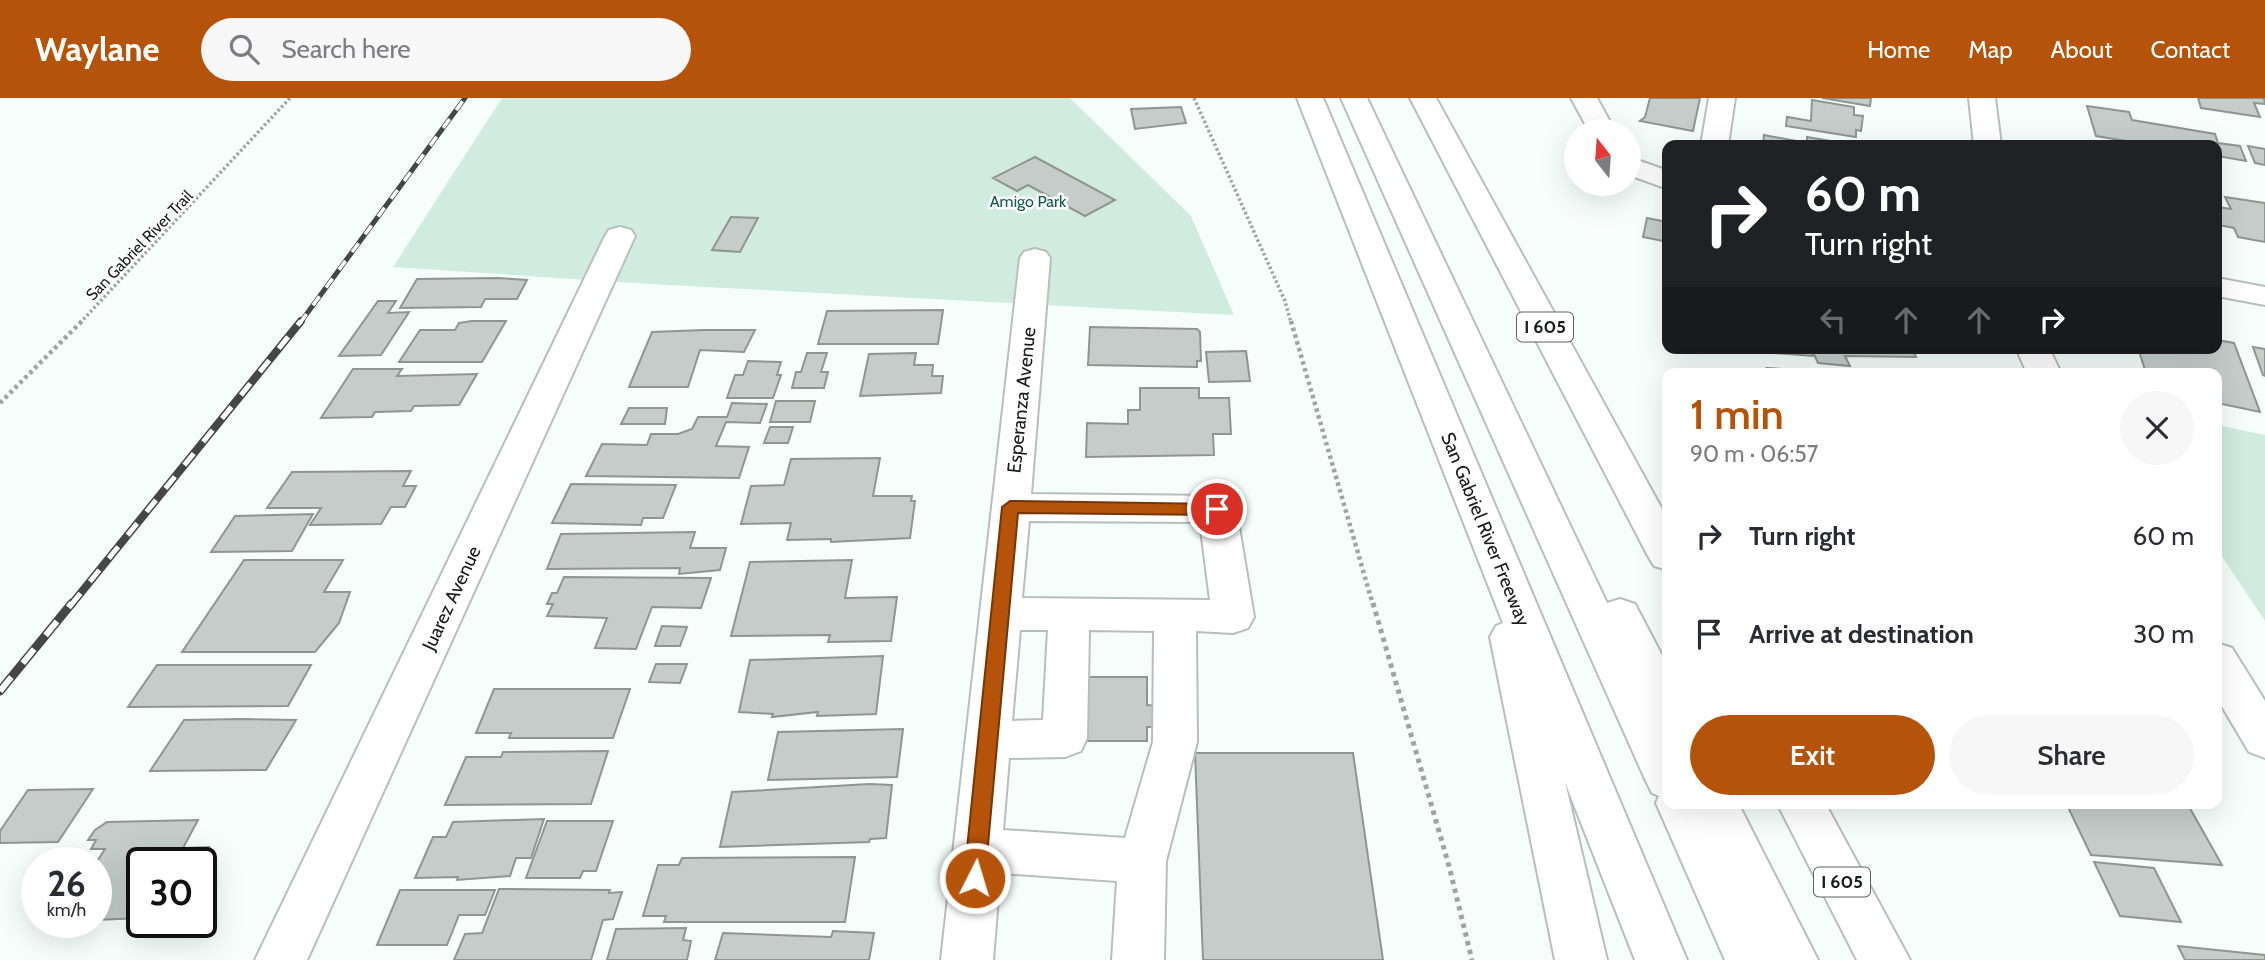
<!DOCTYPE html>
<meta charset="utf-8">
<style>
:root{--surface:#fff;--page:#f7f7f7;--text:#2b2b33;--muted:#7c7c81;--accent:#b45309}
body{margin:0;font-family:Cabin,sans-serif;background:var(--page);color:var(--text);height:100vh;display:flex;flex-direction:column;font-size:26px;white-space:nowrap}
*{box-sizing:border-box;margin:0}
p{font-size:23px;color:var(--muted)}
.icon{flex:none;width:38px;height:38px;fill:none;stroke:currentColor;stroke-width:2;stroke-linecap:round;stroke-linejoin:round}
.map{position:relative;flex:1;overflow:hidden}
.panel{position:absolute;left:1662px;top:270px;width:560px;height:441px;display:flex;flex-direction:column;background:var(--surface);border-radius:14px;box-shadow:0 7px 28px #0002}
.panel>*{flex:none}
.guide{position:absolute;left:1662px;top:42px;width:560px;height:214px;border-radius:14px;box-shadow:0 7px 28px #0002;background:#202124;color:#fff;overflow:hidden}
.needle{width:46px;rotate:343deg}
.controls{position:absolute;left:1564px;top:21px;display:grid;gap:14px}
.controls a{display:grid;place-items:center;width:77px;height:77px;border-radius:50%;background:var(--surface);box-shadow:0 7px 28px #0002;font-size:35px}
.speed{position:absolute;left:21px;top:749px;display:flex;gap:14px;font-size:35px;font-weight:700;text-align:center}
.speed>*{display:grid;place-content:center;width:91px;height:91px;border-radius:50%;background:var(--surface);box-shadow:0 7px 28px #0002;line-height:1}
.speed small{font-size:18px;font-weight:400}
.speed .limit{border:4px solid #111;border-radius:10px;background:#fff;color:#111}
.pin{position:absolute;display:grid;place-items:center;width:60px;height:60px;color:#fff;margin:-30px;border:4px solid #fff;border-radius:50%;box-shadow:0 2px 7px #0007}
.me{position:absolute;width:77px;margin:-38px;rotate:5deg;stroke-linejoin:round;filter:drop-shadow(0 0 5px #0008)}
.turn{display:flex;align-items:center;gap:24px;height:147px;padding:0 28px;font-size:32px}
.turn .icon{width:91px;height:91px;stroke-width:2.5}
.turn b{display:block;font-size:49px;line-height:60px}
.lanes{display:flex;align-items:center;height:66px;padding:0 28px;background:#0003;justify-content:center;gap:35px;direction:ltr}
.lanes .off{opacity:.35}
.round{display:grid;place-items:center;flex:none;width:74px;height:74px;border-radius:37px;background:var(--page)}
.headline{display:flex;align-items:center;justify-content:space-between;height:119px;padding:0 28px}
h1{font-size:42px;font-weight:600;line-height:52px;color:var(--accent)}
.action{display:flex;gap:14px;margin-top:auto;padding:14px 28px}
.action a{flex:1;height:80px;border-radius:42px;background:var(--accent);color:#fff;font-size:28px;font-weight:600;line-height:80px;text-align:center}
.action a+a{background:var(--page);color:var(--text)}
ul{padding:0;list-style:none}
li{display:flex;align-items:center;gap:21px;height:98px;padding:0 28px}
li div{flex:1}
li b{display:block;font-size:26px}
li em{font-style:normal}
header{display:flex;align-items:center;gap:42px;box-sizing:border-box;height:98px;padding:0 35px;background:var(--accent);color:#fff}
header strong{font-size:33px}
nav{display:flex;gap:38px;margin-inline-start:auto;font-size:24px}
.search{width:490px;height:63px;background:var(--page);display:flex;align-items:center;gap:18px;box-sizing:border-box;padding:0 24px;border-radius:38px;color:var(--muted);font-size:26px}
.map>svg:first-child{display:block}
.green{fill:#d0ebe0}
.building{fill:#c5cdca;stroke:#8e9692;stroke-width:2}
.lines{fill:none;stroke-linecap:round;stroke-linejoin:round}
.minor-casing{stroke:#b7bfbb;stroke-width:4}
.highway-casing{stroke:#b7bfbb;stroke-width:4}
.path-far2{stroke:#9ea4a1;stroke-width:3.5;stroke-dasharray:2.5 2.5;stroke-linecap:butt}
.path-far1{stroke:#9ea4a1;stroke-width:4.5;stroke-dasharray:3.5 3.5;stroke-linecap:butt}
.path{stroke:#9ea4a1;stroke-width:5;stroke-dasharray:4.5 4.5;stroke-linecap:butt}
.minor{fill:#fff;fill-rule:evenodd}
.highway{fill:#fff;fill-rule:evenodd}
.rail-far2-casing{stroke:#444746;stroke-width:5}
.rail-far1-casing{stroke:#444746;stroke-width:8}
.rail-casing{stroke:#444746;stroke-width:9}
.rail-far2{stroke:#fff;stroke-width:3.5;stroke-dasharray:11;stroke-linecap:butt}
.rail-far1{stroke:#fff;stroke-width:5;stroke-dasharray:15;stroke-linecap:butt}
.rail{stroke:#fff;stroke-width:6;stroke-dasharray:18;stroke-linecap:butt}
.route{fill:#b45309;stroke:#753606;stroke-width:2}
.labels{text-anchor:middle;stroke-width:5;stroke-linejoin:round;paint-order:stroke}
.far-park-label{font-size:16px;fill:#0c5d47;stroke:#fff}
.far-street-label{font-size:16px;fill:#191b1a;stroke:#fff}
.shield{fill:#fff;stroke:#5e5f5f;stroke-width:2}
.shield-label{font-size:18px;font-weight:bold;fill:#191b1a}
.street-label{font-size:19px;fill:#191b1a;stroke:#fff}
</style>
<header>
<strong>Waylane</strong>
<div class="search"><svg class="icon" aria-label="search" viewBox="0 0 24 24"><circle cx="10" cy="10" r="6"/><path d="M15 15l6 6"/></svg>Search here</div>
<nav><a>Home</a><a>Map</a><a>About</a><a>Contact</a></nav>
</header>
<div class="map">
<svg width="2265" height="862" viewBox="0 0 2265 862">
<rect width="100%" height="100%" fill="#f5fefa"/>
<!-- green -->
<path class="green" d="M 502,0 L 1070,0 L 1191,118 L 1234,217 L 649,186 L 393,169 Z
M 2217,327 L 2265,337 L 2265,523 L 2217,451 Z"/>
<!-- building -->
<path class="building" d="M 1650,0 L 1700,0 L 1693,33 L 1640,23 L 1645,19 Z
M 1822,0 L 1871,0 L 1870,8 Z
M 2198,0 L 2264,0 L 2265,6 L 2254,5 L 2260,19 L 2201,10 Z
M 1812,2 L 1854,9 L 1854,17 L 1863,18 L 1861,33 L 1856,32 L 1856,39 L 1786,28 L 1787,19 L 1811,23 Z
M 2087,8 L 2129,14 L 2132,22 L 2215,36 L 2218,45 L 2240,48 L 2246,63 L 2217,58 L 2217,47 L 2150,47 L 2096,38 Z
M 1181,9 L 1186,25 L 1135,31 L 1131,11 Z
M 1764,37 L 1807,45 L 1807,39 L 1831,43 L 1831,47 L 1763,47 Z
M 2248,48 L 2265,51 L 2265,67 L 2255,65 Z
M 1035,59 L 1115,102 L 1085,118 L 1028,87 L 1017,93 L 993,80 Z
M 2225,99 L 2265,105 L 2265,144 L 2238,139 L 2234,130 L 2218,127 L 2217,109 L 2231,111 Z
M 731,119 L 758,120 L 740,154 L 712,152 Z
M 1647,120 L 1668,124 L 1668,144 L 1643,139 Z
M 498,180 L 527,182 L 517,201 L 485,201 L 481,209 L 400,210 L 417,181 Z
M 378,203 L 396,203 L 388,215 L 409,214 L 381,257 L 339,258 Z
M 943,212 L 938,246 L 818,246 L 827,213 Z
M 472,223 L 506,223 L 482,264 L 399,264 L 420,232 L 455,232 L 459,225 Z
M 1090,229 L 1197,231 L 1200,234 L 1201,263 L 1197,263 L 1197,269 L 1088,267 Z
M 704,232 L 755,232 L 744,254 L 700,252 L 688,289 L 629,289 L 652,234 Z
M 2217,242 L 2234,245 L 2260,314 L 2217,305 L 2217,275 L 2146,275 L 2138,250 L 2217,250 Z
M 2253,249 L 2265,251 L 2265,278 L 2263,277 Z
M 1772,250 L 1810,250 L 1813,258 L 1774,255 Z
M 1811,250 L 1912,250 L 1916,259 L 1845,258 L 1850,268 L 1818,265 Z
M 1246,253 L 1250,283 L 1209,284 L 1206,254 Z
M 807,255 L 827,255 L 821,274 L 828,274 L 824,290 L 792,290 L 796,274 L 801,274 Z
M 916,255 L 914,267 L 933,267 L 932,278 L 943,278 L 941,295 L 860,298 L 869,256 Z
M 748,263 L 781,264 L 777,277 L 781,277 L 773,300 L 727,300 L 735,277 L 743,277 Z
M 1767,270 L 1812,273 L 1813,275 L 1769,275 Z
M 353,271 L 402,271 L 397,278 L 477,276 L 459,307 L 414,308 L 411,313 L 375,314 L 372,319 L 321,320 Z
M 1140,290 L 1199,290 L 1199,300 L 1229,300 L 1231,336 L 1213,336 L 1214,357 L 1086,359 L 1087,325 L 1128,326 L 1128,312 L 1140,312 Z
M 776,303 L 815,303 L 810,324 L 770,324 Z
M 732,305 L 767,306 L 760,325 L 726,324 L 716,348 L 749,349 L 739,380 L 586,378 L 602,346 L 647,347 L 651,336 L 678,336 L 692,331 L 698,319 L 727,319 Z
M 629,310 L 667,310 L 665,326 L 621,326 Z
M 770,329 L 793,329 L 788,345 L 764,345 Z
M 880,360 L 873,398 L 912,398 L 911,403 L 915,403 L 910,440 L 831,444 L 831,441 L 787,442 L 791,425 L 741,426 L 751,388 L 784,387 L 791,361 Z
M 411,373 L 403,388 L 416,388 L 405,409 L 391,409 L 381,426 L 310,427 L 321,410 L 267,410 L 292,374 Z
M 571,386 L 676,387 L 663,420 L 643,420 L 641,427 L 552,425 Z
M 313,416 L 292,453 L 211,454 L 235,418 Z
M 695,434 L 690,450 L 726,450 L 720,472 L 679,476 L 680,470 L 547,471 L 561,436 Z
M 244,462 L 343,462 L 324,494 L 350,494 L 339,525 L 315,554 L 182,554 Z
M 852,462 L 845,500 L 897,499 L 891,543 L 828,544 L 830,537 L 731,538 L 750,464 Z
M 564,479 L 711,480 L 701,510 L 652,509 L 636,551 L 595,550 L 607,520 L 547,518 L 553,506 L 547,506 L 552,495 L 557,495 Z
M 662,528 L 687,529 L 680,548 L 655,548 Z
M 883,558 L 876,616 L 817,618 L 818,614 L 772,619 L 773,616 L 739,614 L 750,562 Z
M 656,566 L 687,566 L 680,585 L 649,584 Z
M 157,567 L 311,567 L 288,608 L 128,609 Z
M 1082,579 L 1147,579 L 1147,607 L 1159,608 L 1160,629 L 1147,629 L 1147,643 L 1087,643 L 1088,621 L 1080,620 Z
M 494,591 L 630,591 L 613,640 L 509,640 L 511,635 L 476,635 Z
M 241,621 L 296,622 L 266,672 L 150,673 L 184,622 Z
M 903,631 L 897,679 L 768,682 L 778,634 Z
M 608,653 L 591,706 L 445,707 L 466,659 L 501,659 L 503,654 Z
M 1195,655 L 1353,655 L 1383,862 L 1203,862 Z
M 869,686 L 892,687 L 886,740 L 870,741 L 869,744 L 720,749 L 732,694 Z
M 93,691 L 58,744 L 0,745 L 0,733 L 28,692 Z
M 2066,705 L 2187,705 L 2222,767 L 2091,757 Z
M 544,721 L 531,760 L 516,760 L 510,778 L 457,782 L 458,779 L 415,780 L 433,739 L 446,739 L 453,724 Z
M 198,722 L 183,750 L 209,749 L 200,765 L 142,765 L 142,820 L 96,822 L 96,765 L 105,751 L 91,751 L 96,742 L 88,742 L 95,732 L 107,724 Z
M 547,723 L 613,723 L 596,773 L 583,773 L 580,780 L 526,780 Z
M 855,759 L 845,824 L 664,824 L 666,818 L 643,818 L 658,767 L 679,767 L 682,760 Z
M 2094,764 L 2154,770 L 2181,824 L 2120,818 Z
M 499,791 L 610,792 L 609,795 L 622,794 L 613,821 L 603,822 L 591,862 L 454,862 L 465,836 L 482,835 Z
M 400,792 L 495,792 L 485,817 L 459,817 L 447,847 L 377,847 Z
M 686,830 L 683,842 L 691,843 L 687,862 L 607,862 L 616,831 Z
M 833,833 L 874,835 L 869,862 L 715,862 L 723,835 L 831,839 Z
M 2178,848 L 2265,857 L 2265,862 L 2185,862 Z"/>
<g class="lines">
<defs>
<path id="minor" d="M 1571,0 L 1597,0 L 1615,33 L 1589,33 Z
M 1709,0 L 1735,0 L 1728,47 L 1701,47 Z
M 1969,0 L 1995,0 L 2001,47 L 1974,47 Z
M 1629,59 L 1668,73 L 1668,91 L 1629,77 Z
M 620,129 L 631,132 L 635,138 L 307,862 L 255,862 L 605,138 L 609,132 Z
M 1035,151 L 1046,154 L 1050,160 L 1031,396 L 1217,398 L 1230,402 L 1236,411 L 1254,519 L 1248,530 L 1233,535 L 1196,533 L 1197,644 L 1166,763 L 1164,862 L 1112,862 L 1117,783 L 1000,775 L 993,862 L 941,862 L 1020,160 L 1024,154 ZM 1029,423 L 1200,424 L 1210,502 L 1022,500 ZM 1020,532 L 1048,532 L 1043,622 L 1012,623 ZM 1089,532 L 1154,533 L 1153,644 L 1125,740 L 1003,732 L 1009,660 L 1065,659 L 1081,653 L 1087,640 Z
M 2217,180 L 2265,189 L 2265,207 L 2217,198 Z
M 2016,250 L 2049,250 L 2061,275 L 2027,275 Z
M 2217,545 L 2232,550 L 2265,603 L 2265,660 L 2249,654 L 2217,600 Z"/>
<path id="highway" d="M 1297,0 L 1323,0 L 1687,862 L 1635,862 L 1565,684 L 1607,862 L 1555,862 L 1490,539 L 1496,528 L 1503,525 Z
M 1341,0 L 1367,0 L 1607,505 L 1620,501 L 1635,506 L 1668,569 L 1668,705 L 1738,705 L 1818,862 L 1725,862 L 1656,705 L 1659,698 L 1652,695 L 1645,681 Z
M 1410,0 L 1436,0 L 1668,422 L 1668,472 L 1654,468 L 1648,458 Z
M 1777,705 L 1825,705 L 1910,862 L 1857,862 Z"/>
</defs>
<!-- minor casing -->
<use href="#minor" class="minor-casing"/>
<!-- highway casing -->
<use href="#highway" class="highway-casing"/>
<!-- path-far2 -->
<path class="path-far2" d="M 1194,0 L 1285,203 L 1291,225
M 80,225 L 290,0"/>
<!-- path-far1 -->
<path class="path-far1" d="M 1291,223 L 1373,507
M 0,305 L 82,223"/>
<!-- path -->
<path class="path" d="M 1373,505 L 1449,768 L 1472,862"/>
<!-- minor -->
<use href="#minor" class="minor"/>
<!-- highway -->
<use href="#highway" class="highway"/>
<defs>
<path id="rail-far2" d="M 300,225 L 465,0"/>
<path id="rail-far1" d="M 71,507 L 301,223"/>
<path id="rail" d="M 0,593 L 72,505"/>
</defs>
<!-- rail-far2 casing -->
<use href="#rail-far2" class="rail-far2-casing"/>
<!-- rail-far1 casing -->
<use href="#rail-far1" class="rail-far1-casing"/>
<!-- rail casing -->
<use href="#rail" class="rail-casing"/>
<!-- rail-far2 -->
<use href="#rail-far2" class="rail-far2"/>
<!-- rail-far1 -->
<use href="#rail-far1" class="rail-far1"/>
<!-- rail -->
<use href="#rail" class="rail"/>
</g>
<!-- route -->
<path class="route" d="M 1010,403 L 1217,406 L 1225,411 L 1217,417 L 1018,415 L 985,780 L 982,786 L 975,789 L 967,786 L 964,780 L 1002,409 Z"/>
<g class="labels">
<!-- far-park labels -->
<g class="far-park-label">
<text x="1028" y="109">Amigo Park</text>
</g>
<!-- far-street labels -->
<g class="far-street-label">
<text transform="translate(139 147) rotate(-46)" y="6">San Gabriel River Trail</text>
</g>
<!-- shield labels -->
<g class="shield">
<rect x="1517" y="214.5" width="56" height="29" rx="5"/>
<rect x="1814" y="769.5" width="56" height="29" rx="5"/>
</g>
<g class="shield-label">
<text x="1545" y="235">I 605</text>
<text x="1842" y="790">I 605</text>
</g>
<!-- street labels -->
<g class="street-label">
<text transform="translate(1021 302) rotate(-84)" y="7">Esperanza Avenue</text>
<text transform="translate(1486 431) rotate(68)" y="7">San Gabriel River Freeway</text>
<text transform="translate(451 500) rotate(-65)" y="7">Juarez Avenue</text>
</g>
</g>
</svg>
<div class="controls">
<a><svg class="needle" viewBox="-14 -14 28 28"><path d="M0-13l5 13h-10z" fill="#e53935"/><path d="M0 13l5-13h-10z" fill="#7c7c81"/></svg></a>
</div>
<div class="speed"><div>26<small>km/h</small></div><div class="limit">30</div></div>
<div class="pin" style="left:1217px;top:411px;background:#d93025"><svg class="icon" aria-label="arrive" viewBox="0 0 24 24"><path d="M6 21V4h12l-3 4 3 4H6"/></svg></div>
<svg class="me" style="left:975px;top:780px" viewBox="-20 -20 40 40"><circle r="17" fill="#b45309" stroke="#fff" stroke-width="3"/><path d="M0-11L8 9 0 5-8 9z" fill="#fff"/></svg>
<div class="guide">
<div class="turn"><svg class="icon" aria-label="right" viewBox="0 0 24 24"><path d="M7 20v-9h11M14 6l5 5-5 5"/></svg><div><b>60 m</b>Turn right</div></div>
<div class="lanes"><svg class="icon off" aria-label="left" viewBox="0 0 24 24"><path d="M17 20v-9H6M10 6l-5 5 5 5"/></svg><svg class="icon off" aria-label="ahead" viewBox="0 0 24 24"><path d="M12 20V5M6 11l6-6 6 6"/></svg><svg class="icon off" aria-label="ahead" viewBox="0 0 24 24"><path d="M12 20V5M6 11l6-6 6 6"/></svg><svg class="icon" aria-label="right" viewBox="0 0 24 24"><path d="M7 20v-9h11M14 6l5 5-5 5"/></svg></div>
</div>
<section class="panel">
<div class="headline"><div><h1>1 min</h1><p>90 m · 06:57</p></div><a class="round"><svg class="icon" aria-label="close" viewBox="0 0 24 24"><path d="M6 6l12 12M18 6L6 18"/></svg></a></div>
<ul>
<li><svg class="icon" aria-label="right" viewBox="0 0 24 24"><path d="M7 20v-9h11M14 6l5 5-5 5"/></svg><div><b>Turn right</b></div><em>60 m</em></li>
<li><svg class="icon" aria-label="arrive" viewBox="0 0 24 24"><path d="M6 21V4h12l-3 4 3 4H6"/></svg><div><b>Arrive at destination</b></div><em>30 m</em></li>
</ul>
<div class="action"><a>Exit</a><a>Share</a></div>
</section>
</div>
